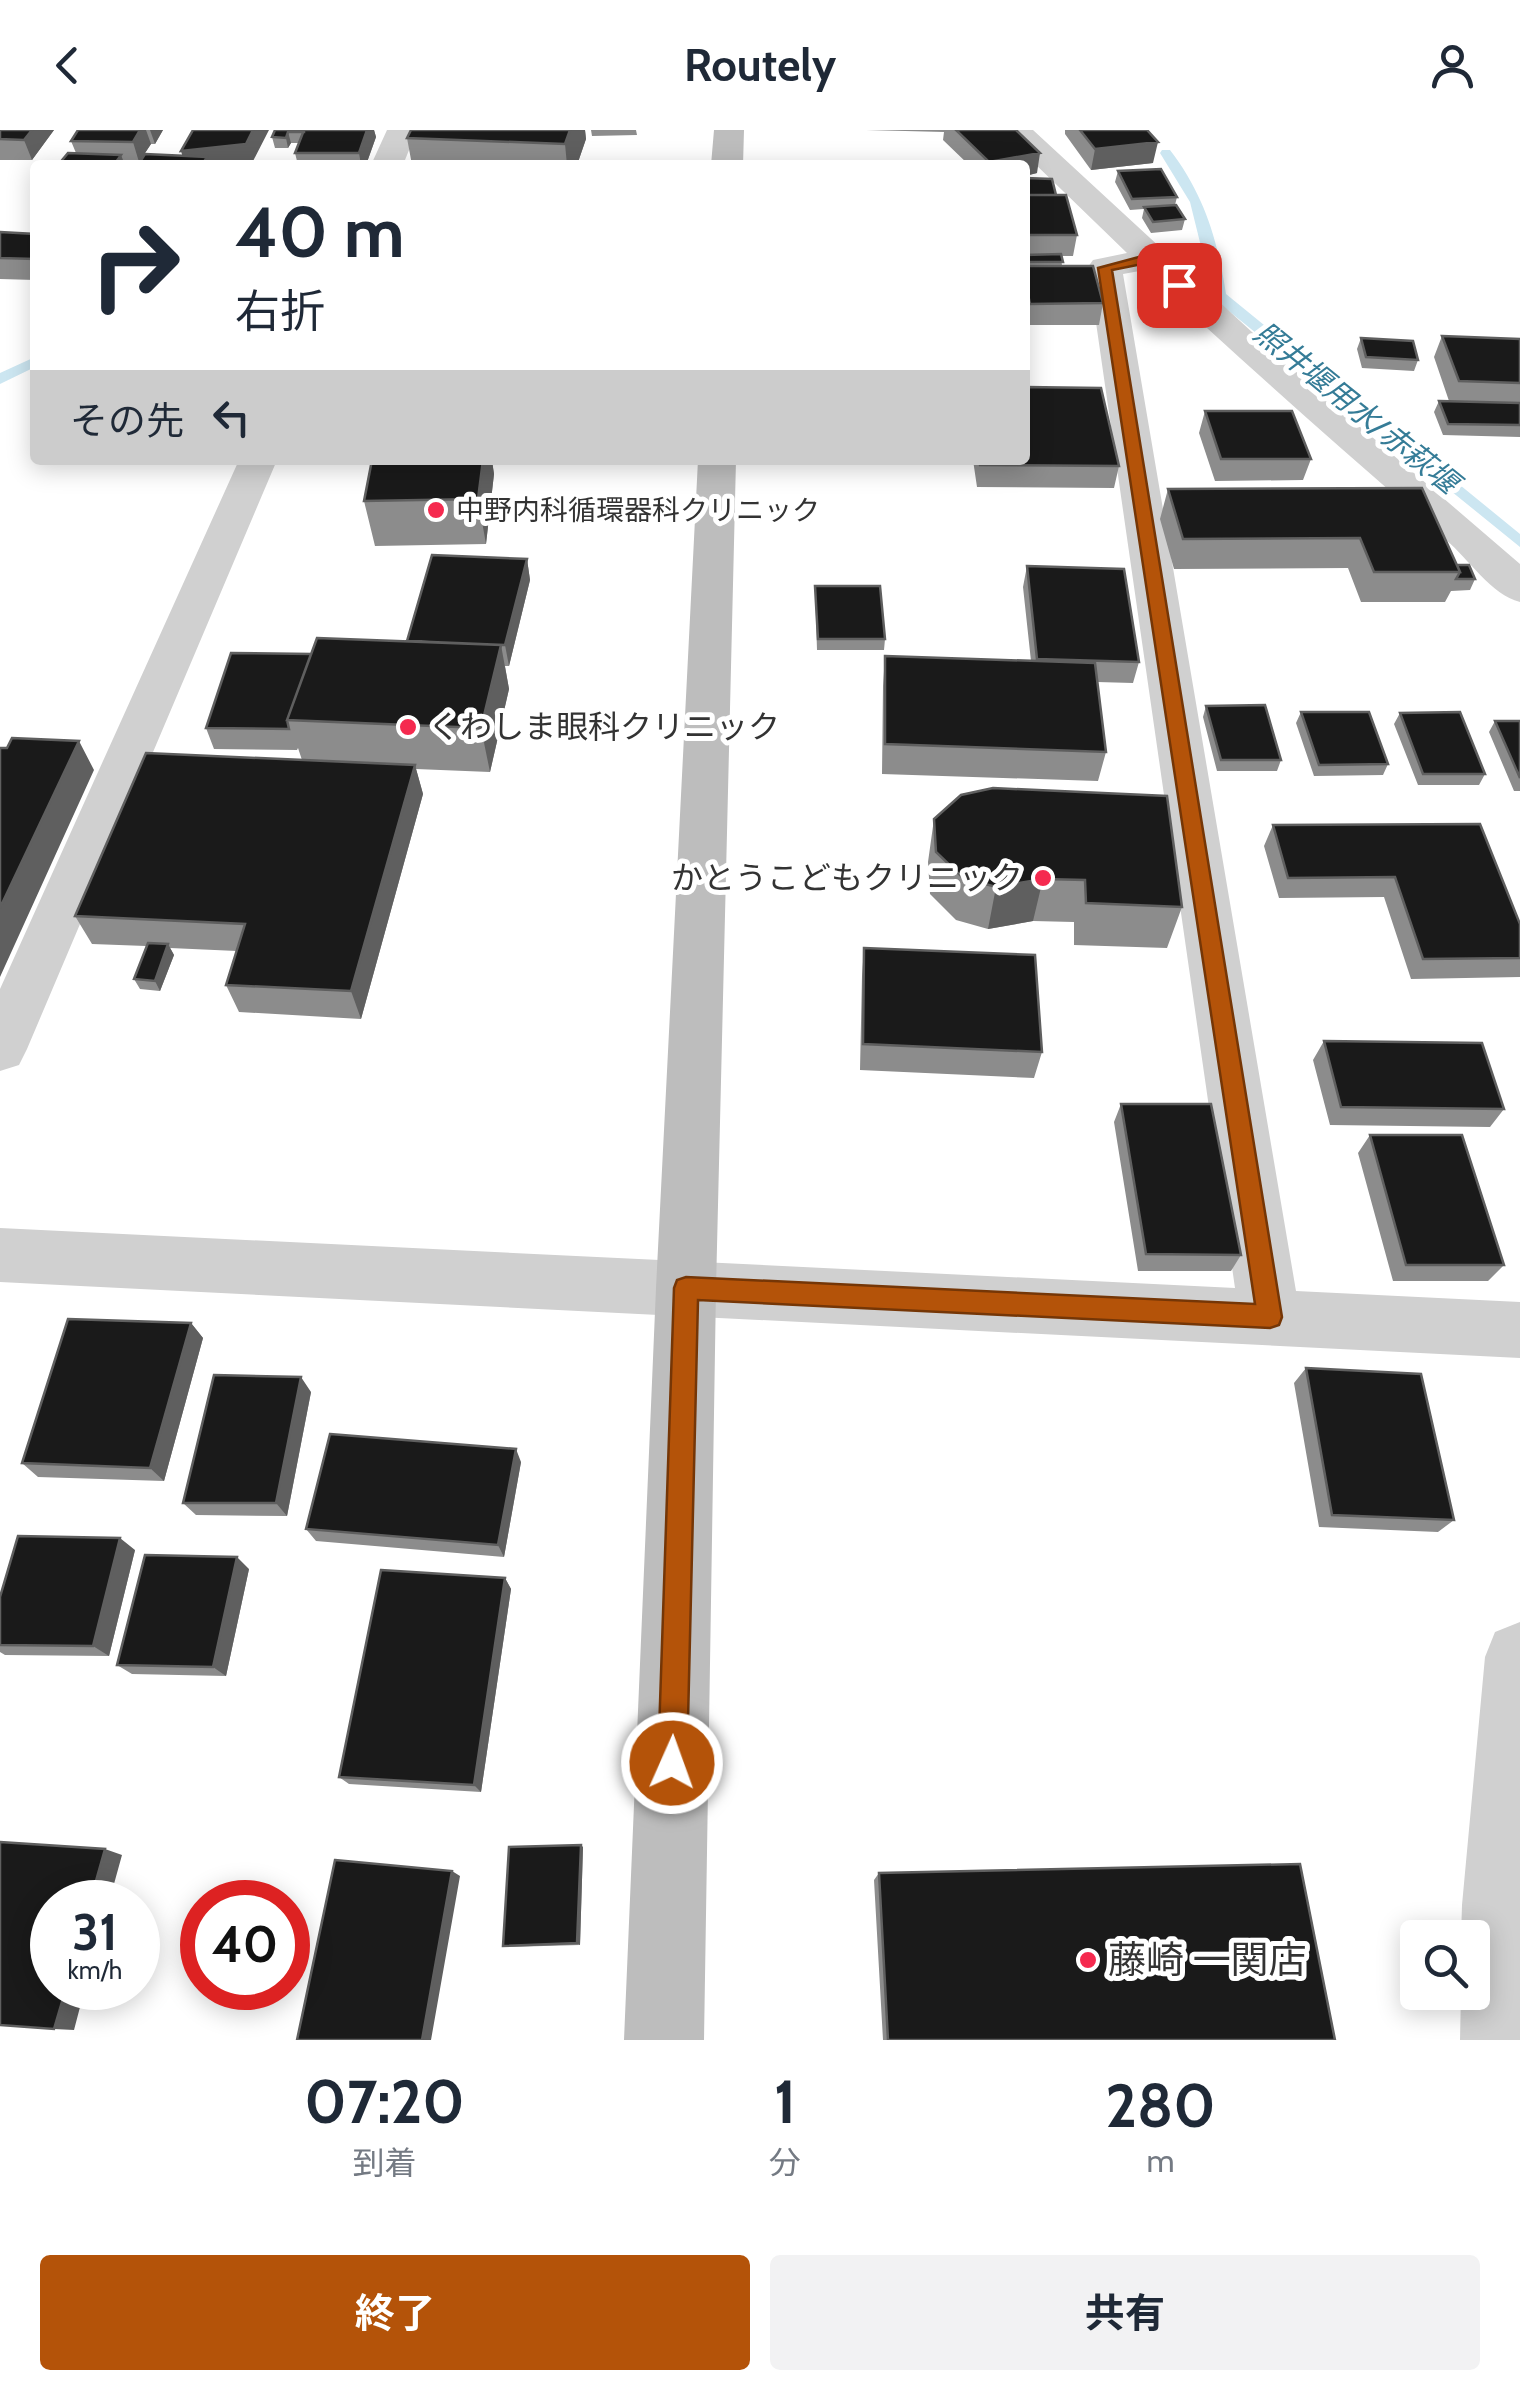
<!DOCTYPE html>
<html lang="ja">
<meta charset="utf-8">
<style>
:root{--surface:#fff;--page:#f2f2f3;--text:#1f2937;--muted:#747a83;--accent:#b45309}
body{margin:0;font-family:Cabin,"Noto Sans JP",sans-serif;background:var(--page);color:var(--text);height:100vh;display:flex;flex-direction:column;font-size:38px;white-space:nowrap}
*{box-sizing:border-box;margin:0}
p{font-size:32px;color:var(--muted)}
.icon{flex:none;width:55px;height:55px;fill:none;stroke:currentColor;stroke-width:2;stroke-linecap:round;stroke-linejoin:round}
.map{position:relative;height:1910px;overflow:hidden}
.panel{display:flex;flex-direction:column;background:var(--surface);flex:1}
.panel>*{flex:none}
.hud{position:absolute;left:30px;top:30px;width:1000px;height:305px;border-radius:10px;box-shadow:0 5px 25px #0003;background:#fff;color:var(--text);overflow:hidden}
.tools{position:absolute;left:1400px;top:1790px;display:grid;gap:20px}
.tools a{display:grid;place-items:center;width:90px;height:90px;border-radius:10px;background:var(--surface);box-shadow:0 5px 25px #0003;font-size:50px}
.speed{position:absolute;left:30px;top:1750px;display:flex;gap:20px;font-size:50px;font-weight:700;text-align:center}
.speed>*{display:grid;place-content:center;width:130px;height:130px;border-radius:50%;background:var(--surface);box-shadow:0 5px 25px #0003;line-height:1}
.speed small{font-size:25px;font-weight:400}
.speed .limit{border:15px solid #d22;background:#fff;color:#111}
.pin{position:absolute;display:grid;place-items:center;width:85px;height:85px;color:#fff;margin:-42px;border-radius:20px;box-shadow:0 5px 15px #0006}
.me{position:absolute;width:110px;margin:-55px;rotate:2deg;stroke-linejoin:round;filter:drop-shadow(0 0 8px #0008)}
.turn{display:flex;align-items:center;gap:35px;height:210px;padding:0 40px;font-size:45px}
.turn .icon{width:130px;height:130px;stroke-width:2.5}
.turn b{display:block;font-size:70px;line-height:85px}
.then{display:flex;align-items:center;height:95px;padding:0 40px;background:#0003;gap:20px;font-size:38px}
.eta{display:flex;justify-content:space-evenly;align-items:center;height:170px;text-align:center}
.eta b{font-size:60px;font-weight:700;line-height:70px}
.primary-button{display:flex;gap:20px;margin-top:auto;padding:20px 40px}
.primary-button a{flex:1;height:115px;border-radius:10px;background:var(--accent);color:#fff;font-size:40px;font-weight:700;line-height:115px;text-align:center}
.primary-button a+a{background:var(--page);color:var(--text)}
header{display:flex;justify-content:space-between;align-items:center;height:130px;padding:0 40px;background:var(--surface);font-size:45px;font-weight:700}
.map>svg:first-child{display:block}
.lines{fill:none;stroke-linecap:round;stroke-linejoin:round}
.stream{fill:#cce6f1;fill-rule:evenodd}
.street{fill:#d0d0d0;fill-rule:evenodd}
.secondary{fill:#bdbdbd;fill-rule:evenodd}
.wall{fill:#8c8c8c}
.shaded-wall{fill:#5f5f5f}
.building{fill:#1a1a1a;stroke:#5f5f5f;stroke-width:2.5}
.route{fill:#b45309;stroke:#753606;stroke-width:2.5}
.poi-dot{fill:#f52a4f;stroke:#fff;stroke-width:4}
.labels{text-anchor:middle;stroke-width:10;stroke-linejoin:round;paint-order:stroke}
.far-poi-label{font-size:28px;fill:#333;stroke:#fff;text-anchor:start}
.far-water-label{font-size:30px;font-style:italic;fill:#357c97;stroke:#fff}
.poi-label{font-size:32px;fill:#333;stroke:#fff;text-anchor:start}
.near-poi-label{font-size:38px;fill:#333;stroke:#fff;text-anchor:start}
</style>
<header><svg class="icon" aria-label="back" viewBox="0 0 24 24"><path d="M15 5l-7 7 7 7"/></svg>Routely<svg class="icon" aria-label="person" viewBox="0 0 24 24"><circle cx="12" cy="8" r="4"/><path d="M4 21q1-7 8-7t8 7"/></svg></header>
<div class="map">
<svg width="1520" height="1910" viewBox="0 0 1520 1910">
<rect width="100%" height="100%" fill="#fff"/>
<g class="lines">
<!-- stream -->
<path class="stream" d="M 1162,20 L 1170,20 C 1204,64 1218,111 1226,164 L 1520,404 L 1520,417 L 1214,169 L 1190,72 L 1160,23 Z
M 35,227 L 35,237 L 0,254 L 0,243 Z"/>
<!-- street -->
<path class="street" d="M 387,0 L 417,0 L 403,35 L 371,35 Z
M 1000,0 L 1033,0 L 1279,227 L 1520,434 L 1520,472 C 1491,465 1469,429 1446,410 C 1344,321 1243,233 1145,140 L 1123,144 L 1296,1161 L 1520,1172 L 1520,1228 L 0,1152 L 0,1098 L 1235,1158 L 1088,137 L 1093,130 L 1127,123 Z
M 239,330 L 277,330 L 27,919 L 19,935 L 0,941 L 0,859 Z
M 1520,1492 L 1520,1910 L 1460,1910 L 1461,1862 L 1472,1862 L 1472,1808 L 1461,1808 L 1462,1775 L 1485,1527 L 1495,1502 Z"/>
<!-- secondary -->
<path class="secondary" d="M 714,0 L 744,0 L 743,35 L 711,35 Z
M 698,330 L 736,330 L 716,1158 L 704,1910 L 624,1910 L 656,1158 Z"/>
</g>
<!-- wall -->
<path class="wall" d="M 0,0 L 54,0 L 32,30 L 0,30 Z
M 78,0 L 163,0 L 155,14 L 151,14 L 139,32 L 124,32 L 76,23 L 71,11 Z
M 275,0 L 374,0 L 376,7 L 366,35 L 298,35 L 295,23 L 299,13 L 291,13 L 288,18 L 275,18 L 272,7 Z
M 411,0 L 585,0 L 586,9 L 577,35 L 412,35 L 407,8 Z
M 591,0 L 636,0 L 637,5 L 592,6 Z
M 866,0 L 1016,0 L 1037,43 L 1025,46 L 1025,35 L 969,35 L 943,10 L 944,2 Z
M 1065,0 L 1147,0 L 1153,33 L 1091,40 L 1065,4 Z
M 1118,41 L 1177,67 L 1175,75 L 1185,89 L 1182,100 L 1151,103 L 1142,88 L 1144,79 L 1130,80 L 1115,52 Z
M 1025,48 L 1056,65 L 1077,105 L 1073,126 L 1061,126 L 1062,136 L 1103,173 L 1099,195 L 1027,195 L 1025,186 Z
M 0,102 L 35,104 L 35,150 L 0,149 Z
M 1442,206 L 1520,209 L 1520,307 L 1443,305 L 1434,282 L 1439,271 L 1449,271 L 1434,227 Z
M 1361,208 L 1418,230 L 1414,241 L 1362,238 L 1357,219 Z
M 1025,257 L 1119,336 L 1114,358 L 977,357 L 973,330 L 1025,330 Z
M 1205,281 L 1311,329 L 1303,350 L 1215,351 L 1199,303 Z
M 372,330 L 524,330 L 492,332 L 494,344 L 486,414 L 375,416 L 364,371 Z
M 1422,358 L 1457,435 L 1475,449 L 1470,460 L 1451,461 L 1445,472 L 1361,472 L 1348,438 L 1174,439 L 1160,389 L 1168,359 Z
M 527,429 L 530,450 L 509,536 L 505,536 L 509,559 L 490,642 L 416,639 L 423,664 L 361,889 L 239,882 L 226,855 L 237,821 L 170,818 L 174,825 L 160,861 L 140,859 L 134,849 L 146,816 L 92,814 L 75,786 L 302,630 L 298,618 L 297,620 L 214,619 L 206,598 L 311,524 L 407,511 Z
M 1027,436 L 1139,532 L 1133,553 L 1097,552 L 1106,622 L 1098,651 L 882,644 L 883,556 L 885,526 L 1031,531 L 1023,457 Z
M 815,456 L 885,509 L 884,520 L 817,520 Z
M 1206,576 L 1281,630 L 1277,641 L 1217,641 L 1203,587 Z
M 1301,582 L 1388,634 L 1383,645 L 1314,646 L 1296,593 Z
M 1400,583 L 1485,644 L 1479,655 L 1418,655 L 1394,594 Z
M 1495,591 L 1520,591 L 1520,661 L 1514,661 L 1489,602 Z
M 934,689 L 1182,777 L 1167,818 L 1074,815 L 1074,792 L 1033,791 L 988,799 L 956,790 L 930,764 L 928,732 Z
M 1273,695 L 1520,794 L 1520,847 L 1411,849 L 1384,767 L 1279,768 L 1264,716 Z
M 864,818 L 1042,922 L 1034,948 L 860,940 L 862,846 Z
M 1324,911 L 1504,979 L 1490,997 L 1330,995 L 1313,930 Z
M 1121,974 L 1241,1125 L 1231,1141 L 1138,1141 L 1114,992 Z
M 1370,1005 L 1504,1135 L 1488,1151 L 1393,1151 L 1358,1023 Z
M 191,1193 L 203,1208 L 164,1351 L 38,1347 L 22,1333 Z
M 1306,1238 L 1454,1390 L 1438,1402 L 1319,1397 L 1294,1253 Z
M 311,1262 L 287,1386 L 196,1385 L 183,1373 Z
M 521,1332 L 504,1427 L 316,1411 L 306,1399 Z
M 135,1420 L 109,1526 L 5,1525 L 0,1522 L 0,1467 Z
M 249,1439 L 226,1546 L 132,1544 L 117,1535 Z
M 505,1448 L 511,1459 L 481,1662 L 349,1654 L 339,1647 Z
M 583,1717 L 580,1815 L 506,1817 L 503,1816 Z
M 879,1743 L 1335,1910 L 883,1910 L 874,1750 Z"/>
<!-- shaded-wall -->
<path class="shaded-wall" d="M 32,0 L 54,0 L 32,30 L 24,10 Z
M 140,0 L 146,0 L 151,14 L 139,32 L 133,12 Z
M 150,0 L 163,0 L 155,14 Z
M 253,0 L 269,0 L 251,35 L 185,35 L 181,21 Z
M 367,0 L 374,0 L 376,7 L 366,35 L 361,35 L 359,23 Z
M 570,0 L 585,0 L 586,9 L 577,35 L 567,35 L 565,14 Z
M 288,2 L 291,13 L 288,18 L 286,8 Z
M 1158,12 L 1153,33 L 1091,40 L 1095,19 Z
M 1040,23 L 1037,43 L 1025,46 L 1025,35 L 989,35 L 989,32 Z
M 121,25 L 125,35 L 114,35 Z
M 483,330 L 492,330 L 494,344 L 486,414 L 478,369 Z
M 527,429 L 530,450 L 509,536 L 505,515 Z
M 501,515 L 509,559 L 490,642 L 481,598 Z
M 79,611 L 94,640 L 0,847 L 0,778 Z
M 415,635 L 423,664 L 361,889 L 351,861 Z
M 1043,749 L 1033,791 L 988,799 L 996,757 Z
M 168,814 L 174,825 L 160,861 L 155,851 Z
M 191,1193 L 203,1208 L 164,1351 L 150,1338 Z
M 301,1247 L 311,1262 L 287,1386 L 276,1373 Z
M 516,1319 L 521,1332 L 504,1427 L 498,1415 Z
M 120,1408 L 135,1420 L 109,1526 L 93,1516 Z
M 237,1427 L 249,1439 L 226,1546 L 213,1537 Z
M 505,1448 L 511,1459 L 481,1662 L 474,1655 Z
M 581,1715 L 583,1717 L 580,1815 L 577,1813 Z
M 105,1719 L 122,1725 L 109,1772 L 90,1772 Z
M 452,1741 L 460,1746 L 431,1910 L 422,1910 Z
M 66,1858 L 85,1858 L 74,1900 L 54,1899 Z"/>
<!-- building -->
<path class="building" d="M 0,0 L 32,0 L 24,10 L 0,9 Z
M 78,0 L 140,0 L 133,12 L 71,11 Z
M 193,0 L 253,0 L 246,14 L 181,21 Z
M 275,0 L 304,0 L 304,2 L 288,2 L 286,8 L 272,7 Z
M 304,0 L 367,0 L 359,23 L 295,23 Z
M 411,0 L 570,0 L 565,14 L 407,8 Z
M 956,0 L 1016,0 L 1040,23 L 989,32 Z
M 1080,0 L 1147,0 L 1158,12 L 1095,19 Z
M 68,23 L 121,25 L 114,35 L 58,35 Z
M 145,24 L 207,27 L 202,35 L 138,35 Z
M 484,34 L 548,35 L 484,35 Z
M 1161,39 L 1177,67 L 1132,69 L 1118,41 Z
M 1025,48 L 1052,49 L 1056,65 L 1025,65 Z
M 1025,65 L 1066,65 L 1077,105 L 1025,105 Z
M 1176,75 L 1185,89 L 1153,92 L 1144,77 Z
M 0,102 L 35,104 L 35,129 L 0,128 Z
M 1061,124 L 1063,132 L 1025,132 L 1025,125 Z
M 1025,136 L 1093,136 L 1103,173 L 1030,174 L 1025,150 Z
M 1442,206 L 1520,209 L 1520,253 L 1459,251 Z
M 1361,208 L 1413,211 L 1418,230 L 1366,227 Z
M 1025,257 L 1101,258 L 1119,336 L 980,335 L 979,330 L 1025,330 L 1025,289 L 1027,289 Z
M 1439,271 L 1520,273 L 1520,295 L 1448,294 Z
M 1205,281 L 1292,281 L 1311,329 L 1221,329 Z
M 372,330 L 483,330 L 478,369 L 364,371 Z
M 1422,358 L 1460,442 L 1374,442 L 1360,408 L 1183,409 L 1168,359 Z
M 432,425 L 527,429 L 505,515 L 407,511 Z
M 1457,435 L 1469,435 L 1475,449 L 1456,449 L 1460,442 Z
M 1027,436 L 1124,439 L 1139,532 L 1037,529 Z
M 815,456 L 880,456 L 885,509 L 818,509 Z
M 317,508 L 501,515 L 481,598 L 287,590 Z
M 231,523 L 311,524 L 287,590 L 289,599 L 206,598 Z
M 885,526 L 1095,533 L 1106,622 L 885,614 Z
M 1265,575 L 1281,630 L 1221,630 L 1206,576 Z
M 1301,582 L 1369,582 L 1388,634 L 1319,635 Z
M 1460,582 L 1485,644 L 1423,644 L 1400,583 Z
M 1495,591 L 1520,591 L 1520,648 Z
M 12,608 L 79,611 L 0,778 L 0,618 L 7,618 Z
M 146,623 L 415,635 L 351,861 L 226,855 L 245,794 L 75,786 Z
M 993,658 L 1167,666 L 1182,777 L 1086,773 L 1085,750 L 1043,749 L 996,757 L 963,748 L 936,722 L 934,689 L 961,665 Z
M 1480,694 L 1520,794 L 1520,828 L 1423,829 L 1395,747 L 1288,748 L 1273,695 Z
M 148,813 L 168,814 L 155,851 L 134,849 Z
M 864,818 L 1035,825 L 1042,922 L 863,914 Z
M 1324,911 L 1482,913 L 1504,979 L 1341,977 Z
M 1121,974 L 1211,974 L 1241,1125 L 1146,1124 Z
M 1370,1005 L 1462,1005 L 1504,1135 L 1406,1135 Z
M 68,1189 L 191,1193 L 150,1338 L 22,1333 Z
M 1306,1238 L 1421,1244 L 1454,1390 L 1332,1385 Z
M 214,1245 L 301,1247 L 276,1373 L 183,1373 Z
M 330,1304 L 516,1319 L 498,1415 L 306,1399 Z
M 18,1406 L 120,1408 L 93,1516 L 0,1515 L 0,1467 Z
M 145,1425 L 237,1427 L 213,1537 L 117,1535 Z
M 381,1440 L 505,1448 L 474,1655 L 339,1647 Z
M 0,1712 L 105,1719 L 90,1772 L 52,1772 L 52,1858 L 66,1858 L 54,1899 L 0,1895 Z
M 581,1715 L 577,1813 L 503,1816 L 509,1717 Z
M 335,1730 L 452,1741 L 422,1910 L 297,1910 Z
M 1300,1734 L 1335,1910 L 888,1910 L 879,1743 Z"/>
<!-- route -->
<path class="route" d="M 1150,124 L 1184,152 L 1184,158 L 1174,158 L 1147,133 L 1112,140 L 1282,1187 L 1279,1195 L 1270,1198 L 698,1170 L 687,1633 L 683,1644 L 672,1648 L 662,1644 L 658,1633 L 674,1158 L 677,1150 L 686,1147 L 1255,1174 L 1098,138 Z"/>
<!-- markers -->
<g class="poi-dot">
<circle cx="436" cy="380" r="10"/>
<circle cx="408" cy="597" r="10"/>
<circle cx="1043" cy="748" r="10"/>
<circle cx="1088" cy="1830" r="10"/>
</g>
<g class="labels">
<!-- far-poi labels -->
<g class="far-poi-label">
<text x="456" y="390">中野内科循環器科クリニック</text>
</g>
<!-- far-water labels -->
<g class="far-water-label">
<text transform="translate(1356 278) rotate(39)" y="10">照井堰用水/赤萩堰</text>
</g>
<!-- poi labels -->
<g class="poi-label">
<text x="428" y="608">くわしま眼科クリニック</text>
<text x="1023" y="759" text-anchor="end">かとうこどもクリニック</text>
</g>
<!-- near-poi labels -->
<g class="near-poi-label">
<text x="1108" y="1843">藤崎 一関店</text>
</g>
</g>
</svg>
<div class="tools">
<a><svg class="icon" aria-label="search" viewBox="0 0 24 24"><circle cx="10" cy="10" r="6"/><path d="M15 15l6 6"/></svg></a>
</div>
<div class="speed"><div>31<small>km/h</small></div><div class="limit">40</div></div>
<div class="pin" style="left:1179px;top:155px;background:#d93025"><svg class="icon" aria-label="arrive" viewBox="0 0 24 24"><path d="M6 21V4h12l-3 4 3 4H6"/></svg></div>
<svg class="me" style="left:672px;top:1633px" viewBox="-20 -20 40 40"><circle r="17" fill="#b45309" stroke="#fff" stroke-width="3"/><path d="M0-11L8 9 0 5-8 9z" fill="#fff"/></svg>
<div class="hud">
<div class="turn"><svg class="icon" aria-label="right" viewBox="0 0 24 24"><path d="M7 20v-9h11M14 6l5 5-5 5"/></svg><div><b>40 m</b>右折</div></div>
<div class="then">その先<svg class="icon" aria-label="left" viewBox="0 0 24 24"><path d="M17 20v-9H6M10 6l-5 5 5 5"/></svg></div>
</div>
</div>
<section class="panel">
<div class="eta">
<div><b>07:20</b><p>到着</p></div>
<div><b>1</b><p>分</p></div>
<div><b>280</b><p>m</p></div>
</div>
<div class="primary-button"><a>終了</a><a>共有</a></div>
</section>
